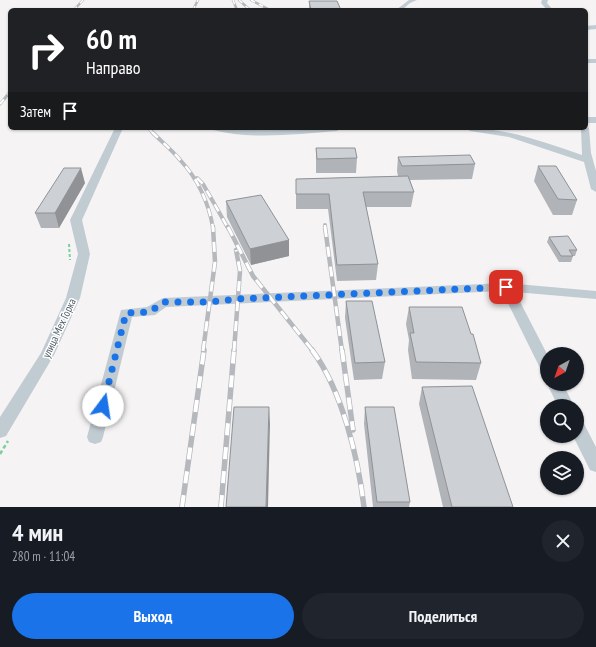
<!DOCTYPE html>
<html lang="ru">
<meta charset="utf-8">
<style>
:root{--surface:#171b24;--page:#20242c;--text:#f1f3f6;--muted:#9ea1a6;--accent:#1a73e8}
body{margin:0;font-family:"PT Sans Narrow",sans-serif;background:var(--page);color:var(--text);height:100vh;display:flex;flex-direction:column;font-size:15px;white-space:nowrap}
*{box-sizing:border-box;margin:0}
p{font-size:13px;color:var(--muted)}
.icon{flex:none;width:22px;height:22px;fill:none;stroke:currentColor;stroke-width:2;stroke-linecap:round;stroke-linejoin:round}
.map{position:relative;height:507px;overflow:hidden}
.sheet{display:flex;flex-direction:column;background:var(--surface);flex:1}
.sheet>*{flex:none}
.hud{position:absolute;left:8px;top:8px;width:580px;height:122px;border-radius:6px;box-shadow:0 1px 3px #0004;background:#202124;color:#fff;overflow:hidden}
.needle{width:26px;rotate:220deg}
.fabs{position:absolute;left:540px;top:347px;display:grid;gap:8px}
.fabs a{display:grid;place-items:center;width:44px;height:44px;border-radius:50%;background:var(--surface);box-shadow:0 1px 3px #0004;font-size:20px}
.pin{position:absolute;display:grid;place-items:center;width:34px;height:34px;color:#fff;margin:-17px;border-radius:8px;box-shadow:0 2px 6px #0006}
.me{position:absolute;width:44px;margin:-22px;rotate:14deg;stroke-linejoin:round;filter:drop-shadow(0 0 3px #0008)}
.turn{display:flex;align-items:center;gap:14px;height:84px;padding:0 12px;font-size:18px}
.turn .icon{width:52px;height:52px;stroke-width:2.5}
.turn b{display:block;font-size:28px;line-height:34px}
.then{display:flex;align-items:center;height:38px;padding:0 12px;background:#0003;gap:8px;font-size:15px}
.round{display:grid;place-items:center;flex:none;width:42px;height:42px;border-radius:21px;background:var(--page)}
.headline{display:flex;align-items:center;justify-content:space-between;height:68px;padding:0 12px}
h1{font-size:24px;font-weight:700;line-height:30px}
.primary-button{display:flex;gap:8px;margin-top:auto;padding:8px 12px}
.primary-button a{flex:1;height:46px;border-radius:24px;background:var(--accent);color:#fff;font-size:16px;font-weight:700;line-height:46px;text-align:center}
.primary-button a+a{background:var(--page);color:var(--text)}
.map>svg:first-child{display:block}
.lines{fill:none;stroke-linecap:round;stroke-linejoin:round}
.path-far1{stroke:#79d09e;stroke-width:2;stroke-dasharray:3 2;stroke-linecap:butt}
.path{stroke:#79d09e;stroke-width:2.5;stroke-dasharray:4 2.5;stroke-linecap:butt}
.minor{fill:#c1cbd2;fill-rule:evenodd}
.rail-far4-casing{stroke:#b5b8bd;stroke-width:2.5}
.rail-far3-casing{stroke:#b5b8bd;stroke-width:3}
.rail-far2-casing{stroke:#b5b8bd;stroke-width:4}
.rail-far1-casing{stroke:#b5b8bd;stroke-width:4.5}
.rail-casing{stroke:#b5b8bd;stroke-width:5.5}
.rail-far4{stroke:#fff;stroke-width:1.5;stroke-dasharray:4.5;stroke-linecap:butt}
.rail-far3{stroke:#fff;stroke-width:2;stroke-dasharray:6;stroke-linecap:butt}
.rail-far2{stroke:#fff;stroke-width:2.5;stroke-dasharray:8;stroke-linecap:butt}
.rail-far1{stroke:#fff;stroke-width:3;stroke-dasharray:10;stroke-linecap:butt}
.rail{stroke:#fff;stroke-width:4;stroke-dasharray:12;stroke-linecap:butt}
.wall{fill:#b0b3b7}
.shaded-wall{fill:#909295}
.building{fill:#cdd0d5;stroke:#909295}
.route{stroke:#1a73e8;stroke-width:7;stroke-dasharray:0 12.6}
.labels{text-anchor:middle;stroke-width:3;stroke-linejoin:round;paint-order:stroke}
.street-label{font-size:11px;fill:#4a5861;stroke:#fff}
</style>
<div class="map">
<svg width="596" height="507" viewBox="0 0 596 507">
<rect width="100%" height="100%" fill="#f5f3f3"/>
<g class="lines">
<!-- path-far1 -->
<path class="path-far1" d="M 69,244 L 70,260"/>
<!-- path -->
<path class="path" d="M 0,454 L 8,441"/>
<!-- minor -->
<path class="minor" d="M 409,0 L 417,0 L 410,3 L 402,10 L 396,10 Z
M 542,0 L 548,0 L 547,3 L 553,10 L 547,10 L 541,3 Z
M 596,25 L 596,29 L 586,30 L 586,26 Z
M 586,59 L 596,59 L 596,63 L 586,63 Z
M 586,117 L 596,117 L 596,123 L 586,123 Z
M 586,126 L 589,128 L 591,153 L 596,171 L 596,192 L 591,189 L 584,162 L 509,137 L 470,131 L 466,128 C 507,128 543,142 582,155 L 581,128 L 586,128 Z
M 115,128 L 123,128 L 82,220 L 90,254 L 80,298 L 54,355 L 6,436 L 0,438 L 0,417 L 41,353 L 66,298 L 78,254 L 70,220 Z
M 212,128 L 261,130 L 341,128 L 337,131 C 296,134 253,140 213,130 Z
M 506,283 L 596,291 L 596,299 L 515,292 L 547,354 L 547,374 L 542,372 L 502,291 L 166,307 L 155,315 L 132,317 L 103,437 L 101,442 L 95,444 L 89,442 L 87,437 L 121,310 L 147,307 L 163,298 Z
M 547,384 L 563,384 L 574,406 L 558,406 Z
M 577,420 L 583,422 L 596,447 L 596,472 L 590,470 L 573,436 L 577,436 Z"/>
<defs>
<path id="rail-far4" d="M 233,0 L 237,10
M 239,0 L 250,10
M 251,0 L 270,10
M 74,10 L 83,0
M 193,10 L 198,0"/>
<path id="rail-far3" d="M 0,104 L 10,92
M 148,128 L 153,133"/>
<path id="rail-far2" d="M 152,132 C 162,142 172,150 181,161 C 198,179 209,204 213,228
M 197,178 L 203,184 L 228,228
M 325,225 L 325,228"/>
<path id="rail-far1" d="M 228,227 L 253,276 L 313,351
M 325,227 L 342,351
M 203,351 L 215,262 L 213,227
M 234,351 L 240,271 L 236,250"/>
<path id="rail" d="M 312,350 C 342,390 358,457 364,507
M 342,350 L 353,430
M 182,507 L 204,350
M 221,507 L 234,350"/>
</defs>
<!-- rail-far4 casing -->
<use href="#rail-far4" class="rail-far4-casing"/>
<!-- rail-far3 casing -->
<use href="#rail-far3" class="rail-far3-casing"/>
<!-- rail-far2 casing -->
<use href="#rail-far2" class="rail-far2-casing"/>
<!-- rail-far1 casing -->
<use href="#rail-far1" class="rail-far1-casing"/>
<!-- rail casing -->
<use href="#rail" class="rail-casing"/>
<!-- rail-far4 -->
<use href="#rail-far4" class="rail-far4"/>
<!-- rail-far3 -->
<use href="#rail-far3" class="rail-far3"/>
<!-- rail-far2 -->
<use href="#rail-far2" class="rail-far2"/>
<!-- rail-far1 -->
<use href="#rail-far1" class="rail-far1"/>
<!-- rail -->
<use href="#rail" class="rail"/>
</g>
<!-- wall -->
<path class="wall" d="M 309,1 L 341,10 L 309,10 Z
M 316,148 L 357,158 L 356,173 L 316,173 Z
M 398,157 L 475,164 L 472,179 L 410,180 L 414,192 L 411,207 L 366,207 L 378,264 L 376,280 L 337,281 L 328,209 L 296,209 L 296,179 L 398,176 L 397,171 Z
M 538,166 L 577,200 L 572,215 L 553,215 L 534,181 Z
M 85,183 L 59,228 L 41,228 L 35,213 Z
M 226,201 L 289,256 L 251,265 L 227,217 Z
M 549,237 L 577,250 L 575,256 L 573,256 L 571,262 L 559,262 L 547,242 Z
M 346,301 L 385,362 L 382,379 L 354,380 L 345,318 Z
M 409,307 L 471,334 L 481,363 L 476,380 L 412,379 L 408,350 L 409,340 L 406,324 Z
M 422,387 L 513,507 L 443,507 L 419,404 Z
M 365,407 L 410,502 L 409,507 L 373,507 L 364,424 Z"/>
<!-- shaded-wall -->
<path class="shaded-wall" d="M 81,168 L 85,183 L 59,228 L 55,213 Z
M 289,240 L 289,256 L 251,265 L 250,249 Z
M 269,407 L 270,424 L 268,507 L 266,507 Z"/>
<!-- building -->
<path class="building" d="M 309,1 L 337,1 L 341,10 L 311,10 Z
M 316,148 L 355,148 L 357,158 L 317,159 Z
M 470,155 L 475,164 L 402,166 L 398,157 Z
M 538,166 L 556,166 L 577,200 L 558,199 Z
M 64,168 L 81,168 L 55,213 L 35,213 Z
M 408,176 L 414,192 L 363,192 L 378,264 L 337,265 L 329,194 L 296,194 L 296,179 Z
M 261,195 L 289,240 L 250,249 L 226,201 Z
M 568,236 L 577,250 L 569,250 L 573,256 L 561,256 L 549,237 Z
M 346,301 L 372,301 L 385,362 L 355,363 Z
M 409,307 L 462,307 L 471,334 L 473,334 L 481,363 L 416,362 L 410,333 L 414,333 Z
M 472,386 L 513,507 L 452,507 L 422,387 Z
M 234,407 L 269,407 L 266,507 L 226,507 Z
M 365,407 L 394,407 L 410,502 L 377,502 Z"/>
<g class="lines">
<!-- route -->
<path class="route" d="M 103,406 L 126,313 L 150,312 L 163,302 L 210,302 L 237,299 L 506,287"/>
</g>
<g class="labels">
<!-- street labels -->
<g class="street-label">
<text transform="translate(59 328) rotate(-65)" y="4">улица Мех Горка</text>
</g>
</g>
</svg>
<div class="fabs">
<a><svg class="needle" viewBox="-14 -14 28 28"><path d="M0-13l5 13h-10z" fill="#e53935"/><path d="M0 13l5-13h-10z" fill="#9ea1a6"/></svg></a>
<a><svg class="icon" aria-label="search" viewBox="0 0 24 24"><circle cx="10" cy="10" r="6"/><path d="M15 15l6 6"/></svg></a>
<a><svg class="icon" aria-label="layers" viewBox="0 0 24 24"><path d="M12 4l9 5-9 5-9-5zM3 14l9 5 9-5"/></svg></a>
</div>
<div class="pin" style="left:506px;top:287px;background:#d93025"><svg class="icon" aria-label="arrive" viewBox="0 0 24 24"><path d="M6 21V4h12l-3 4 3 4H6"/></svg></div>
<svg class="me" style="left:103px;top:406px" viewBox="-20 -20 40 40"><circle r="19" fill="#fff"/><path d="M0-13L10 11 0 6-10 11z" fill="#1a73e8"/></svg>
<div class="hud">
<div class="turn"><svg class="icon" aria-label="right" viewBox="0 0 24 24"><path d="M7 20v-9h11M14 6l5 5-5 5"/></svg><div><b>60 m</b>Направо</div></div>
<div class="then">Затем<svg class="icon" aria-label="arrive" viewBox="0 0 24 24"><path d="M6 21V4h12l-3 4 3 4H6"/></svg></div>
</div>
</div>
<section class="sheet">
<div class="headline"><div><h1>4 мин</h1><p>280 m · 11:04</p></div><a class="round"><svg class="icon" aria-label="close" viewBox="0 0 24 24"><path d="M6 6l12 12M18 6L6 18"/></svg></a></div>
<div class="primary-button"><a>Выход</a><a>Поделиться</a></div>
</section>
